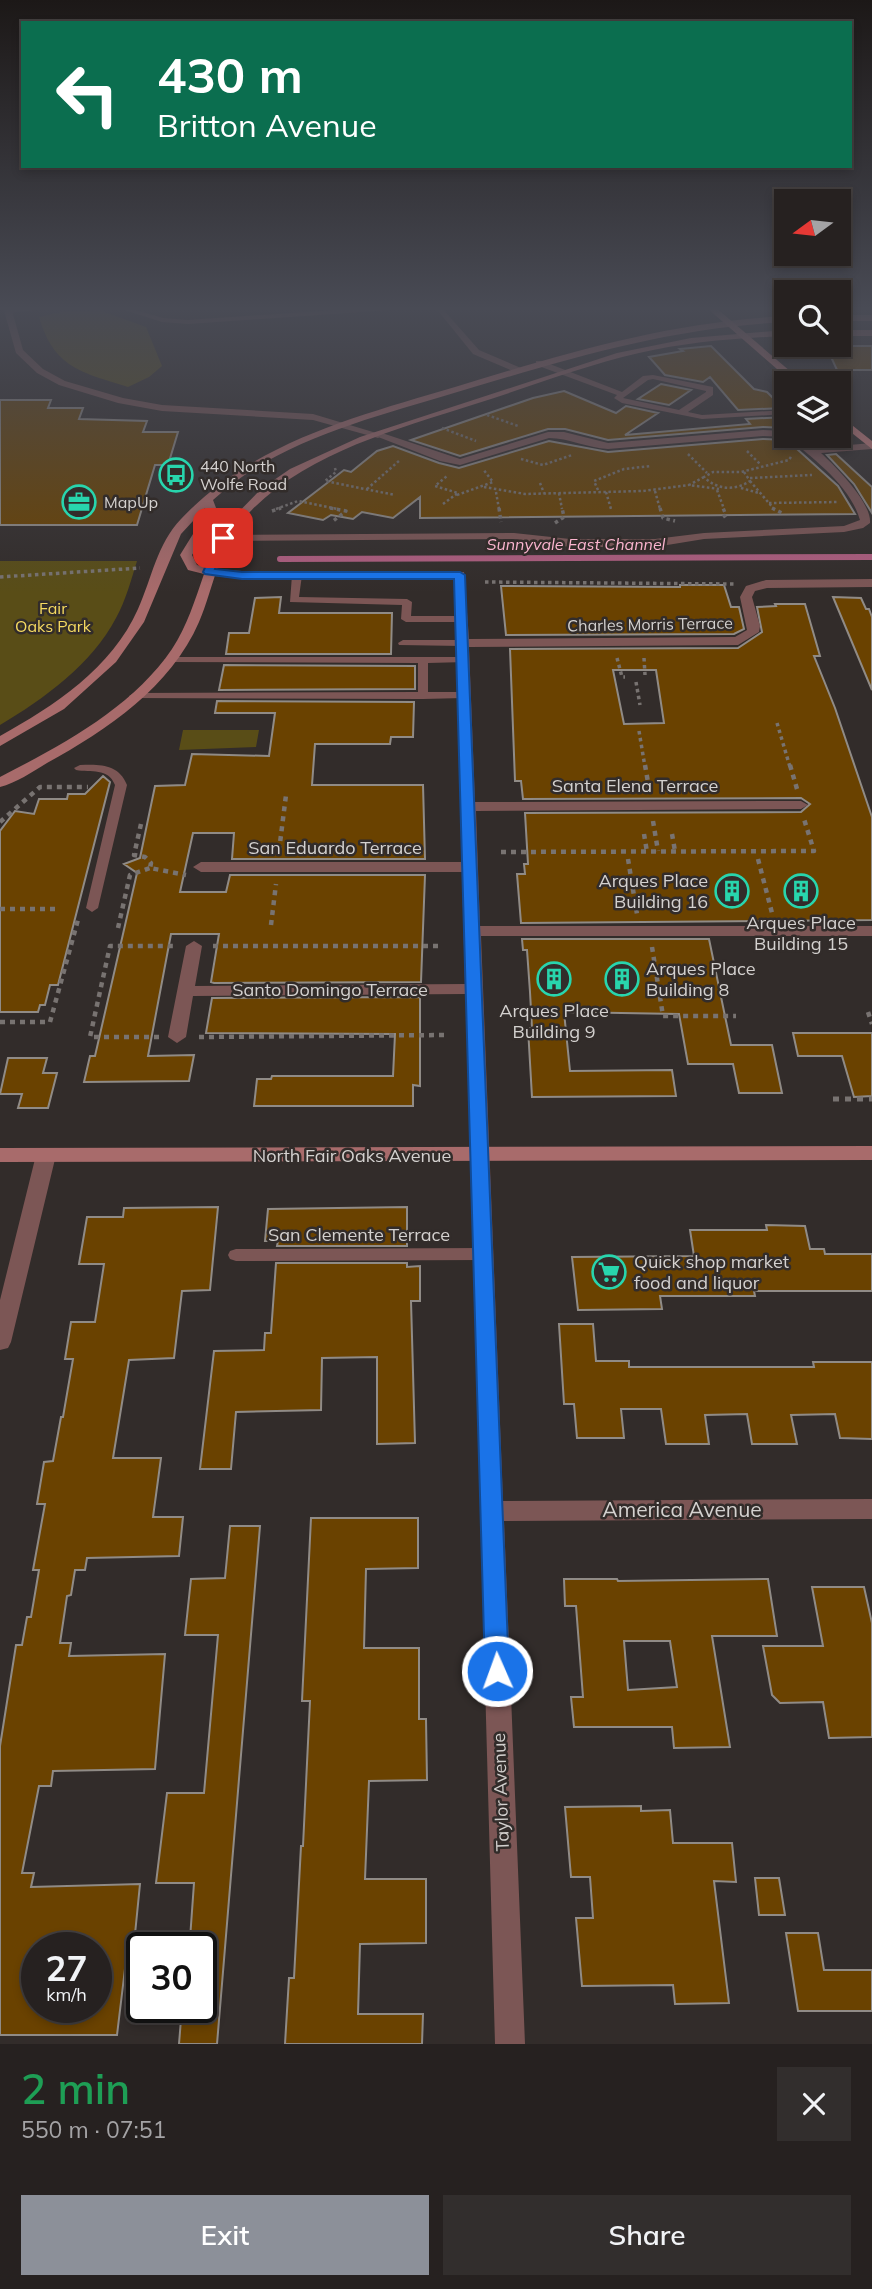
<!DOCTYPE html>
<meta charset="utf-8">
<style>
:root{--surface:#262120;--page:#322e2d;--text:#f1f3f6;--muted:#a4a3a5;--line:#423e3e;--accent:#8c9099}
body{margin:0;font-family:Mulish,sans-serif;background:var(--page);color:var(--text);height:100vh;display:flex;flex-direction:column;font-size:26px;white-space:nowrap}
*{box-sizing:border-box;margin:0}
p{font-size:23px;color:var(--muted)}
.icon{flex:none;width:38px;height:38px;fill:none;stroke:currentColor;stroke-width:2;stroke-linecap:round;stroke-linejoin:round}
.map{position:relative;height:2044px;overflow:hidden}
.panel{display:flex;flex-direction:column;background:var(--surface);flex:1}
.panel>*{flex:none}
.top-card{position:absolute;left:21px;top:21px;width:831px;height:147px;border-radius:0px;box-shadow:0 4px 10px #0003,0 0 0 2px var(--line);background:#0b6e4f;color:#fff;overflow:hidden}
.needle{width:46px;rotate:255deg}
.fabs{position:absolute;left:774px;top:189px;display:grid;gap:14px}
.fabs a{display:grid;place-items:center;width:77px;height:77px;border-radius:0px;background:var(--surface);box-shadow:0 4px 10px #0003,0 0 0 2px var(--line);font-size:35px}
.speed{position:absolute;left:21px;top:1932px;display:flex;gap:14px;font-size:35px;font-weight:700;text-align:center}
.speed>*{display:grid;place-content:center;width:91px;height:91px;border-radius:50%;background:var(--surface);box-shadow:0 4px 10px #0003,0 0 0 2px var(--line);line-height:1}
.speed small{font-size:18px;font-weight:400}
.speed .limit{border:4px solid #111;border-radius:10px;background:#fff;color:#111}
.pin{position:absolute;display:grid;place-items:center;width:60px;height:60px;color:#fff;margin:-30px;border-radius:14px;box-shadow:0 4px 10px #0006}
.me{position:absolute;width:77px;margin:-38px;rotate:358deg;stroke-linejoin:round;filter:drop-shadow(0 0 5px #0008)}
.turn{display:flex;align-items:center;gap:24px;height:147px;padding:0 21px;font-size:32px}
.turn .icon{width:91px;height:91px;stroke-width:2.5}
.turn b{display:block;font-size:49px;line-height:60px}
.round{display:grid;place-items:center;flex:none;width:74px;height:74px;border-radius:0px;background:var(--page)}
.overview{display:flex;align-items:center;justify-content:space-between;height:119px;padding:0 21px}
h1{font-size:42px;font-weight:600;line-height:52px;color:#1e9e55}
.button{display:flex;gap:14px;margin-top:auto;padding:14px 21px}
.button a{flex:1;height:80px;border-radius:0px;background:var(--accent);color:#fff;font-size:28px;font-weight:600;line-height:80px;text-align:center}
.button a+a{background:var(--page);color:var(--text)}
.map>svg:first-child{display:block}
.green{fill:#594d17}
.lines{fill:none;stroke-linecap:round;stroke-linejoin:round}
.stream{stroke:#b15e80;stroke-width:6}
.building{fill:#6a4200;stroke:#908b86;stroke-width:2;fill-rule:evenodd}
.path-far3{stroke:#787371;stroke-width:2.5;stroke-dasharray:2.5 2.5;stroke-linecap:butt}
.path-far2{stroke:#787371;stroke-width:3.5;stroke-dasharray:3.5 3.5;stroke-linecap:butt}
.path-far1{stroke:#787371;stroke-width:4.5;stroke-dasharray:5 5;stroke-linecap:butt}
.path{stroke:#787371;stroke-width:5;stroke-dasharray:6 6;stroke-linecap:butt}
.service{fill:#7c5655;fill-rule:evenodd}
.minor{fill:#7c5655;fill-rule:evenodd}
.tertiary{fill:#7c5655;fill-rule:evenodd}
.secondary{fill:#a86b6b;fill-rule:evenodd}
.primary{fill:#c97c7b;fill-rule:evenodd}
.route{fill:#1a73e8;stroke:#114b97;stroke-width:2}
.labels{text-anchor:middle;stroke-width:5;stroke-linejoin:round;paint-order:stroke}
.far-poi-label{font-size:16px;fill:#d4d1cf;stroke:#322c2a;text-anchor:start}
.far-water-label{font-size:16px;font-style:italic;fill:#fbb5cf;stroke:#322c2a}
.far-park-label{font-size:16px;fill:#f6da60;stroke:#322c2a}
.far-street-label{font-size:16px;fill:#d4d1cf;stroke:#322c2a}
.street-label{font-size:18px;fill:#d4d1cf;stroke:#322c2a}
.poi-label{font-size:18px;fill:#d4d1cf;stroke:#322c2a}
.near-street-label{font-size:21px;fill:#d4d1cf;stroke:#322c2a}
</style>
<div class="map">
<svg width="872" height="2044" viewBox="0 0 872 2044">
<rect width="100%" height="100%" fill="#322c2a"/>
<!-- green -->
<path class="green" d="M 99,310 L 146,327 L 162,366 L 149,377 L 128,387 C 81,372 54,368 39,317 L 61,312 Z
M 0,561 L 137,561 C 131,580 126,600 116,618 C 92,664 44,699 0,725 Z
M 183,730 L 259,730 L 256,747 L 179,750 Z"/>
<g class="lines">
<!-- stream -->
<path class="stream" d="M 280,559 L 872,557"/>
</g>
<!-- building -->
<path class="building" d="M 711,346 L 754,389 L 767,392 L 783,408 L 738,410 L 710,377 L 703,382 L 665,375 L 649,357 L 683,351 L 680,349 Z
M 826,346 L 872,346 L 872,370 L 837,370 Z
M 661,384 L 691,390 L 669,405 L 638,399 Z
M 564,391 L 616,413 L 626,406 L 658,413 L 625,435 L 750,424 L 746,419 L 786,417 L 786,428 L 763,427 L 608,440 L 565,429 L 548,429 L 460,456 L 411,440 L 533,398 Z
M 0,400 L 51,400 L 48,408 L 83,408 L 79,419 L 147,421 L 143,432 L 178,432 L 168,465 L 155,465 L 137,525 L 0,525 Z
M 763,439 L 787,440 L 838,486 L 855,514 L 420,518 L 420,497 L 393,518 L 362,512 L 353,519 L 331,515 L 323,520 L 288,513 L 344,470 L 351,472 L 377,451 L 393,446 L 439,463 L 459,468 L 549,441 L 608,452 Z
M 836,454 L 872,487 L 872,513 L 854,484 L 827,455 Z
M 680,585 L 724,585 L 731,607 L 739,607 L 744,629 L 734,634 L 506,635 L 501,586 L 680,587 Z
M 281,597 L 279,613 L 392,613 L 391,654 L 226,654 L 229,633 L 249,633 L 255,598 Z
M 833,597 L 861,598 L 866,609 L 869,609 L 872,617 L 872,690 Z
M 775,604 L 805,604 L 820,656 L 814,656 L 835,708 L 872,817 L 872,920 L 521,923 L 517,874 L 525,874 L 524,864 L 528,864 L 525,813 L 801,812 L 810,804 L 801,798 L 523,799 L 521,781 L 515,781 L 510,649 L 738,648 L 762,632 L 757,607 L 776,606 ZM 613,670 L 656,670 L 664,723 L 624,724 Z
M 224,665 L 415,666 L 415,689 L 219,690 Z
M 217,701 L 414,702 L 413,737 L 391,737 L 390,744 L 315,744 L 312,785 L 423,785 L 425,859 L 232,859 L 234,833 L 193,833 L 180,892 L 226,892 L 230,875 L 425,875 L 421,982 L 214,983 L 211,982 L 219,934 L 171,934 L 148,1056 L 194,1055 L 189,1081 L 84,1082 L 90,1056 L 95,1056 L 137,873 L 124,864 L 140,858 L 155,786 L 185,785 L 192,754 L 269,756 L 275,713 L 215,713 Z
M 103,776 L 110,782 L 58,985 L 50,985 L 45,1005 L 40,1005 L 38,1012 L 0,1012 L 0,831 L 15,811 L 34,814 L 39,799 L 67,799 L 68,794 L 85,794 Z
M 522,939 L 709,939 L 731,1045 L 772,1045 L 782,1093 L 739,1093 L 733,1064 L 688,1064 L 679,1014 L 564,1012 L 570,1071 L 672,1070 L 676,1096 L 532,1097 L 528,1028 L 532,1028 L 530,992 L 527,950 L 523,950 Z
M 420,997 L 420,1086 L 413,1085 L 413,1106 L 254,1106 L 257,1079 L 271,1079 L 272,1076 L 393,1076 L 395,1034 L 206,1033 L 212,998 Z
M 793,1033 L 872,1033 L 872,1096 L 854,1097 L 842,1056 L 798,1056 Z
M 8,1058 L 47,1058 L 43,1073 L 57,1073 L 48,1108 L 18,1108 L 22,1094 L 0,1094 Z
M 218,1207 L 210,1290 L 182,1291 L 174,1358 L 129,1360 L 113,1458 L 161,1458 L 153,1517 L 183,1517 L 179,1556 L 87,1558 L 85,1570 L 75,1570 L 71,1595 L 67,1596 L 60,1643 L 71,1643 L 69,1656 L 165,1654 L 155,1769 L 53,1771 L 51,1786 L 39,1786 L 22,1873 L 34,1873 L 31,1887 L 140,1884 L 134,1944 L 128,1944 L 117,2035 L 0,2035 L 0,1746 L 16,1645 L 22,1645 L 27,1617 L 31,1617 L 39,1570 L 33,1570 L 45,1504 L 37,1504 L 44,1462 L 53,1461 L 61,1417 L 63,1417 L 73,1359 L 65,1359 L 71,1322 L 95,1322 L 104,1264 L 79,1264 L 87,1217 L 123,1217 L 124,1208 ZM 96,1945 L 96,2007 L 37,2007 L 37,1947 Z
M 407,1207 L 407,1246 L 277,1246 L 278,1241 L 265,1241 L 268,1209 Z
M 766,1225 L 805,1226 L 810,1249 L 824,1249 L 825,1254 L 872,1254 L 872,1291 L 754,1291 L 755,1296 L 660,1296 L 662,1309 L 578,1310 L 572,1257 L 694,1256 L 690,1230 L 767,1230 Z
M 276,1263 L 407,1263 L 407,1267 L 420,1266 L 420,1301 L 411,1301 L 415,1443 L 377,1444 L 377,1357 L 322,1358 L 321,1410 L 236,1412 L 231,1469 L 200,1469 L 214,1351 L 264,1350 L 265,1333 L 271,1333 Z
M 559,1324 L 593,1324 L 596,1361 L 629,1361 L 629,1367 L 814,1367 L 813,1362 L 872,1362 L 872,1439 L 840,1438 L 835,1414 L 791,1415 L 797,1444 L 752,1444 L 747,1414 L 705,1415 L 709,1444 L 666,1444 L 661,1409 L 621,1409 L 624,1438 L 577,1438 L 574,1404 L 564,1404 Z
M 311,1518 L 418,1518 L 418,1568 L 366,1569 L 364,1648 L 419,1648 L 419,1719 L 426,1719 L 427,1780 L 369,1781 L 365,1879 L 426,1879 L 426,1943 L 360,1944 L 358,2014 L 423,2014 L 422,2044 L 285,2044 L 289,1978 L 294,1978 L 301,1846 L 303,1846 L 310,1701 L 302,1701 Z
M 230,1526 L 260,1526 L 217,2044 L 179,2044 L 182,2007 L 201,2007 L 201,1939 L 190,1939 L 194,1883 L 156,1883 L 167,1793 L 204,1793 L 218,1635 L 185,1635 L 191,1579 L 225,1578 Z
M 564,1579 L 617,1579 L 618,1581 L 768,1579 L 777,1636 L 712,1636 L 730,1747 L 674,1748 L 672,1727 L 574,1727 L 571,1697 L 583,1697 L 576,1606 L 565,1606 ZM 624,1641 L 670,1641 L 677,1687 L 628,1690 Z
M 812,1587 L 864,1587 L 872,1623 L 872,1737 L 829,1738 L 823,1702 L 780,1703 L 772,1695 L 763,1646 L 823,1646 Z
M 641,1806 L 641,1811 L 670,1810 L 673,1843 L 732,1843 L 736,1882 L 714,1881 L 729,2003 L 675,2004 L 673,1985 L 582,1986 L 576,1918 L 593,1918 L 590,1877 L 571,1877 L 565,1807 Z
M 755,1878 L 779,1878 L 785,1915 L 759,1915 Z
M 786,1933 L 818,1933 L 824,1970 L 872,1970 L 872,2011 L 798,2011 Z"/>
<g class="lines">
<!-- path-far3 -->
<path class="path-far3" d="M 487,415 L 518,426
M 442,428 L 476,441
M 747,451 L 761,465
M 688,454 L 707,473
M 521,459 L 543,465 L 572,455
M 335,468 L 336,472 L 325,481 L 395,495
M 744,472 L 750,481 C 735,491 717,490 704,477 L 713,472 L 741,472 L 789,460 L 792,455
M 704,477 L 689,485 L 719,489
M 750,478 L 812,475
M 750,481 L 774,509
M 540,483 L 544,493
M 484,487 L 525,494 L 643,491 L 689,485
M 741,488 L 759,493
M 367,489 L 400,460
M 598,490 L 594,481 L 624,469 L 651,466
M 717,490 L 724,509
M 655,491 L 660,509
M 496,492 L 499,509
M 606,492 L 611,509
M 559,493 L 562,509
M 457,495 L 493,482 L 483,469
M 769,503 L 838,502
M 443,504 L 458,493 L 435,486 L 447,476
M 276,509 L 298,501 L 338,509"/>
<!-- path-far2 -->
<path class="path-far2" d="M 330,508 L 346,511 L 333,521
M 499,508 L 501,522
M 660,508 L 663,518 L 675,521
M 772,508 L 784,514
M 272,511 L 281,508
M 723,517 L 726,515 L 723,508
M 555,523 L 564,517 L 562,508
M 0,577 L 140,568
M 485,582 L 734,584
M 617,658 L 622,677 L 625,677
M 644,658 L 645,675
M 636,682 L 640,705
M 777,723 L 790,767
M 639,731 L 645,767"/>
<!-- path-far1 -->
<path class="path-far1" d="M 645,765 L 649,788
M 790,765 L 797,789
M 653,821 L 658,851
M 0,822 L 40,787 L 88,787
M 141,824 L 134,855 L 145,857 L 151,863 L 150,868 L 186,875
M 644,834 L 647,852
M 672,834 L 675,851
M 279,851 L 286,795
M 501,852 L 814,851 L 804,819
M 628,859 L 637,914
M 758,859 L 772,913
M 0,909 L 59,909
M 271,925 L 276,884
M 118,928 L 130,875 L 150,868
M 213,946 L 443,946
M 652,947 L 663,1016 L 736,1016
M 868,1012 L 872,1024
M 0,1022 L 50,1022 L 79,916
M 159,1037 L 90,1037 L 110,946 L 173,946
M 199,1037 L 445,1035"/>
<!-- path -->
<path class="path" d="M 833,1099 L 872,1099"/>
<!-- service -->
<path class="service" d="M 39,307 L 67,307 L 8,313 L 4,311 Z
M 115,307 L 125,307 L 163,318 L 188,320 L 379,307 L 408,307 L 404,309 L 188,324 L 162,322 Z
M 435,307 L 441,307 L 479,350 L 521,368 L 521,372 L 515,372 L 473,354 Z
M 536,361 L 542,361 L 622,392 L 643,376 L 653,375 L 713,387 L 713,395 L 688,412 L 702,415 L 786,410 L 786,414 L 702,419 L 622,403 L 614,398 L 617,395 L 536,365 ZM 653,379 L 706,391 L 706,392 L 679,410 L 623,398 L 648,380 Z
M 297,572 L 302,575 L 299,597 L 407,599 L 412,602 L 411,616 L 461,616 L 466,619 L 461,622 L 406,622 L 401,619 L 402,605 L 290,602 L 292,575 Z
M 403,640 L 462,640 L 467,643 L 462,646 L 399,645 L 398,643 Z
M 169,657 L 462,657 L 466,658 L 466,662 L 428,663 L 428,692 L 463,692 L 468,695 L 463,698 L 423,699 L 130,698 L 129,696 L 134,693 L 418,692 L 418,663 L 165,662 L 164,660 Z
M 80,765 C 100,764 119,764 127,785 L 98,908 L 92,912 L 86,908 L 115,785 C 108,767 91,773 76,770 L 74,768 Z
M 483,1248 L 489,1250 L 491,1254 L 489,1258 L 483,1260 L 236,1261 L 230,1259 L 228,1255 L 230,1251 L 236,1249 Z"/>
<!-- minor -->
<path class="minor" d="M 763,430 L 786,431 L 786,436 L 800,436 L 815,448 L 872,443 L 872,449 L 821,453 C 836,467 872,503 870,523 L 863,528 L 844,532 L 704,539 L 655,547 L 570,547 L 514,539 L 223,541 L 217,538 L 223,535 L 514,533 L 570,539 L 655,539 L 704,533 L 844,526 L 860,520 C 850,485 814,460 788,437 L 763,436 L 608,449 C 587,448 569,438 549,438 L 460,465 L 440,461 L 373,435 L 382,433 L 460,459 L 548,432 L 564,432 L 608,443 Z
M 209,568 L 242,571 L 464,572 L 469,639 L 735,637 L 747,630 L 740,597 L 746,586 L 766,580 L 872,579 L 872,587 L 767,588 L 755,591 L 752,597 L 760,626 L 759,632 L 738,645 L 469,647 L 475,802 L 801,801 L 808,805 L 801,809 L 476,811 L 480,926 L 872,926 L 872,936 L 481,936 L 503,1501 L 872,1499 L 872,1519 L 504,1521 L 525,2044 L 495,2044 L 466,994 L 193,996 L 186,1037 L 177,1043 L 168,1037 L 186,946 L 194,941 L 202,946 L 195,986 L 465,984 L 462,872 L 201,872 L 193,867 L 201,862 L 462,862 L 454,579 L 242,579 L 205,575 L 203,572 Z
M 46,1148 L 53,1150 L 56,1155 L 11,1342 L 8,1348 L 0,1350 L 0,1300 L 36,1155 L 39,1150 Z"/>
<!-- tertiary -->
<path class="tertiary" d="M 3,307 L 11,307 L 23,350 L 43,369 L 65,381 L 123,398 L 162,405 L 313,414 L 383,435 L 378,438 L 313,420 L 162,411 L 118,403 L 59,385 L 37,373 L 16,353 Z"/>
<!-- secondary -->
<path class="secondary" d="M 838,315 L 872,315 L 872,321 L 838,321 Z
M 786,316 L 786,322 C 666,328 568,359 454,393 C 372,418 278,440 213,500 L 218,513 L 192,555 L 197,565 L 206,567 L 227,524 L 261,489 L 290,469 L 360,437 L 617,353 L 691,338 L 786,330 L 786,336 C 736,338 687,342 639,353 C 582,366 527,388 472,405 C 394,430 303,454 246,516 C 219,544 214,587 199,622 C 171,687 107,730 47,763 C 32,772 16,783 0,787 L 0,777 C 62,745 132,708 172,649 C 187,626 195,600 204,574 L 188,570 L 180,555 L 206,513 L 205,508 L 181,534 L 144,622 L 116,662 L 64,709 L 0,746 L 0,736 C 54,706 112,668 138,609 C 152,578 157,544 181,519 C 253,442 358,416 455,387 C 566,353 668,322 786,316 Z
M 838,330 L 872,330 L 872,336 L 838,336 Z
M 872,1146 L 872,1160 L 0,1162 L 0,1148 Z"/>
<!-- primary -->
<path class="primary" d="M 706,307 L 715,307 L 804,383 L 793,383 Z
M 838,414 L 872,441 L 872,449 L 838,422 Z"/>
</g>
<!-- sky -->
<linearGradient id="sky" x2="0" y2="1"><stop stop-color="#1c1817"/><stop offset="0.52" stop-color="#494b55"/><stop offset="1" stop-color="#494b55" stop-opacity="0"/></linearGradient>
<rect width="872" height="593" fill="url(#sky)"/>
<!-- route -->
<path class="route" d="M 223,535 L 228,538 L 215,569 L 242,572 L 460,572 L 465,575 L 509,1671 L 505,1678 L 497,1681 L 489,1678 L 485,1671 L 454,579 L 242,579 L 205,574 L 203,572 L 218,538 Z"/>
<!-- icons -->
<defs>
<symbol id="bus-ring" viewBox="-11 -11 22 22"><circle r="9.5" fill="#322c2a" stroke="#28d5ad" stroke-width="1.5"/><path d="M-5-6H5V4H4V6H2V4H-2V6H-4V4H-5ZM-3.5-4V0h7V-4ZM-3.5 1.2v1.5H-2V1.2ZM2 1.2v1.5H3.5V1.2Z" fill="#28d5ad"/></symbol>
<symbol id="office-ring" viewBox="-11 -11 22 22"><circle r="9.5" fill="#322c2a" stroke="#28d5ad" stroke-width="1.5"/><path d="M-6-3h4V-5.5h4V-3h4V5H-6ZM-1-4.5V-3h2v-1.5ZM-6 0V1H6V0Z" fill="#28d5ad"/></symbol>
<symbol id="building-ring" viewBox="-11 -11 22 22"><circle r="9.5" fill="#322c2a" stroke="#28d5ad" stroke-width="1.5"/><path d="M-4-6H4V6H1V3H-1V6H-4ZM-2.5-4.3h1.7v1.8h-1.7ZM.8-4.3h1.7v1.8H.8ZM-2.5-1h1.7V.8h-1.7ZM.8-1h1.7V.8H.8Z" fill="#28d5ad"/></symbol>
<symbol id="supermarket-ring" viewBox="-11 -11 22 22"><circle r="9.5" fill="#322c2a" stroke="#28d5ad" stroke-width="1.5"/><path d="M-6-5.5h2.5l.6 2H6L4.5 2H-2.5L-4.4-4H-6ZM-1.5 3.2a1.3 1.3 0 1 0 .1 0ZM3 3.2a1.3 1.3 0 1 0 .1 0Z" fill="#28d5ad"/></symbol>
</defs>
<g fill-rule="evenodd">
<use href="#bus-ring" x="157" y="456" width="38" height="38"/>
<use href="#office-ring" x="60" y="483" width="38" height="38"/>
<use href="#building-ring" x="713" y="872" width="38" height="38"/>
<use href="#building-ring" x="782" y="872" width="38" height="38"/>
<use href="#building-ring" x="535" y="960" width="38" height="38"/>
<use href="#building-ring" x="603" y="960" width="38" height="38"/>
<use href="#supermarket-ring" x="590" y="1253" width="38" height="38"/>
</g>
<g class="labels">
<!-- far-poi labels -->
<g class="far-poi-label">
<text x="200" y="472">440 North<tspan x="200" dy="18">Wolfe Road</tspan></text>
<text x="104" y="508">MapUp</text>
</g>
<!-- far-water labels -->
<g class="far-water-label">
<text x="576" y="550">Sunnyvale East Channel</text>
</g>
<!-- far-park labels -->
<g class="far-park-label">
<text x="53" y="614">Fair<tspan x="53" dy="18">Oaks Park</tspan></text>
</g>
<!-- far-street labels -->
<g class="far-street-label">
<text transform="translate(650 624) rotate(-1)" y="6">Charles Morris Terrace</text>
</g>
<!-- street labels -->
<g class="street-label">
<text x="635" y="792">Santa Elena Terrace</text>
<text x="335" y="854">San Eduardo Terrace</text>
<text x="330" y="996">Santo Domingo Terrace</text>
<text x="352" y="1162">North Fair Oaks Avenue</text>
<text x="359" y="1241">San Clemente Terrace</text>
<text transform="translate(501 1792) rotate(-92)" y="6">Taylor Avenue</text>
</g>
<!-- poi labels -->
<g class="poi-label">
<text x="708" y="887" text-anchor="end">Arques Place<tspan x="708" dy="21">Building 16</tspan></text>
<text x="801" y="929">Arques Place<tspan x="801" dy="21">Building 15</tspan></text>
<text x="646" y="975" text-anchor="start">Arques Place<tspan x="646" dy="21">Building 8</tspan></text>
<text x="554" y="1017">Arques Place<tspan x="554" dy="21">Building 9</tspan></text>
<text x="634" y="1268" text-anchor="start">Quick shop market<tspan x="634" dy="21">food and liquor</tspan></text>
</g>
<!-- near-street labels -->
<g class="near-street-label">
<text x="682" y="1517">America Avenue</text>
</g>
</g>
</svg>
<div class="fabs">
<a><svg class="needle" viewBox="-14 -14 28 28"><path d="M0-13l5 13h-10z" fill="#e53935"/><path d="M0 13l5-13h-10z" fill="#a4a3a5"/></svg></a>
<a><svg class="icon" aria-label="search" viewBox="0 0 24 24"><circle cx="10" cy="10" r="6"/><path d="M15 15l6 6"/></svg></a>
<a><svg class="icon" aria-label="layers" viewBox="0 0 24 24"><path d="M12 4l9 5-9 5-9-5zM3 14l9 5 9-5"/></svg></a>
</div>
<div class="speed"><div>27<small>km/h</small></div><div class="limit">30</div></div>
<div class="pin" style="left:223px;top:538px;background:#d93025"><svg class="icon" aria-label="arrive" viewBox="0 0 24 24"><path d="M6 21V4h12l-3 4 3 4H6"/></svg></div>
<svg class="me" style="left:497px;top:1671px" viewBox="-20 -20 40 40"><circle r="17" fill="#1a73e8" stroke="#fff" stroke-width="3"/><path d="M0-11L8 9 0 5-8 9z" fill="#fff"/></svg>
<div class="top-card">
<div class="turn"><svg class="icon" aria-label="left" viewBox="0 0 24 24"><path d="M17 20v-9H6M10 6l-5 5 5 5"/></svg><div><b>430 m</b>Britton Avenue</div></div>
</div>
</div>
<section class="panel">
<div class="overview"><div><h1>2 min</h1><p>550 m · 07:51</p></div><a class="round"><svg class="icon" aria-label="close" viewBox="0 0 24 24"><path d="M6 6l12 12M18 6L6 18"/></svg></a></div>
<div class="button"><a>Exit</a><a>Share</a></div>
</section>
